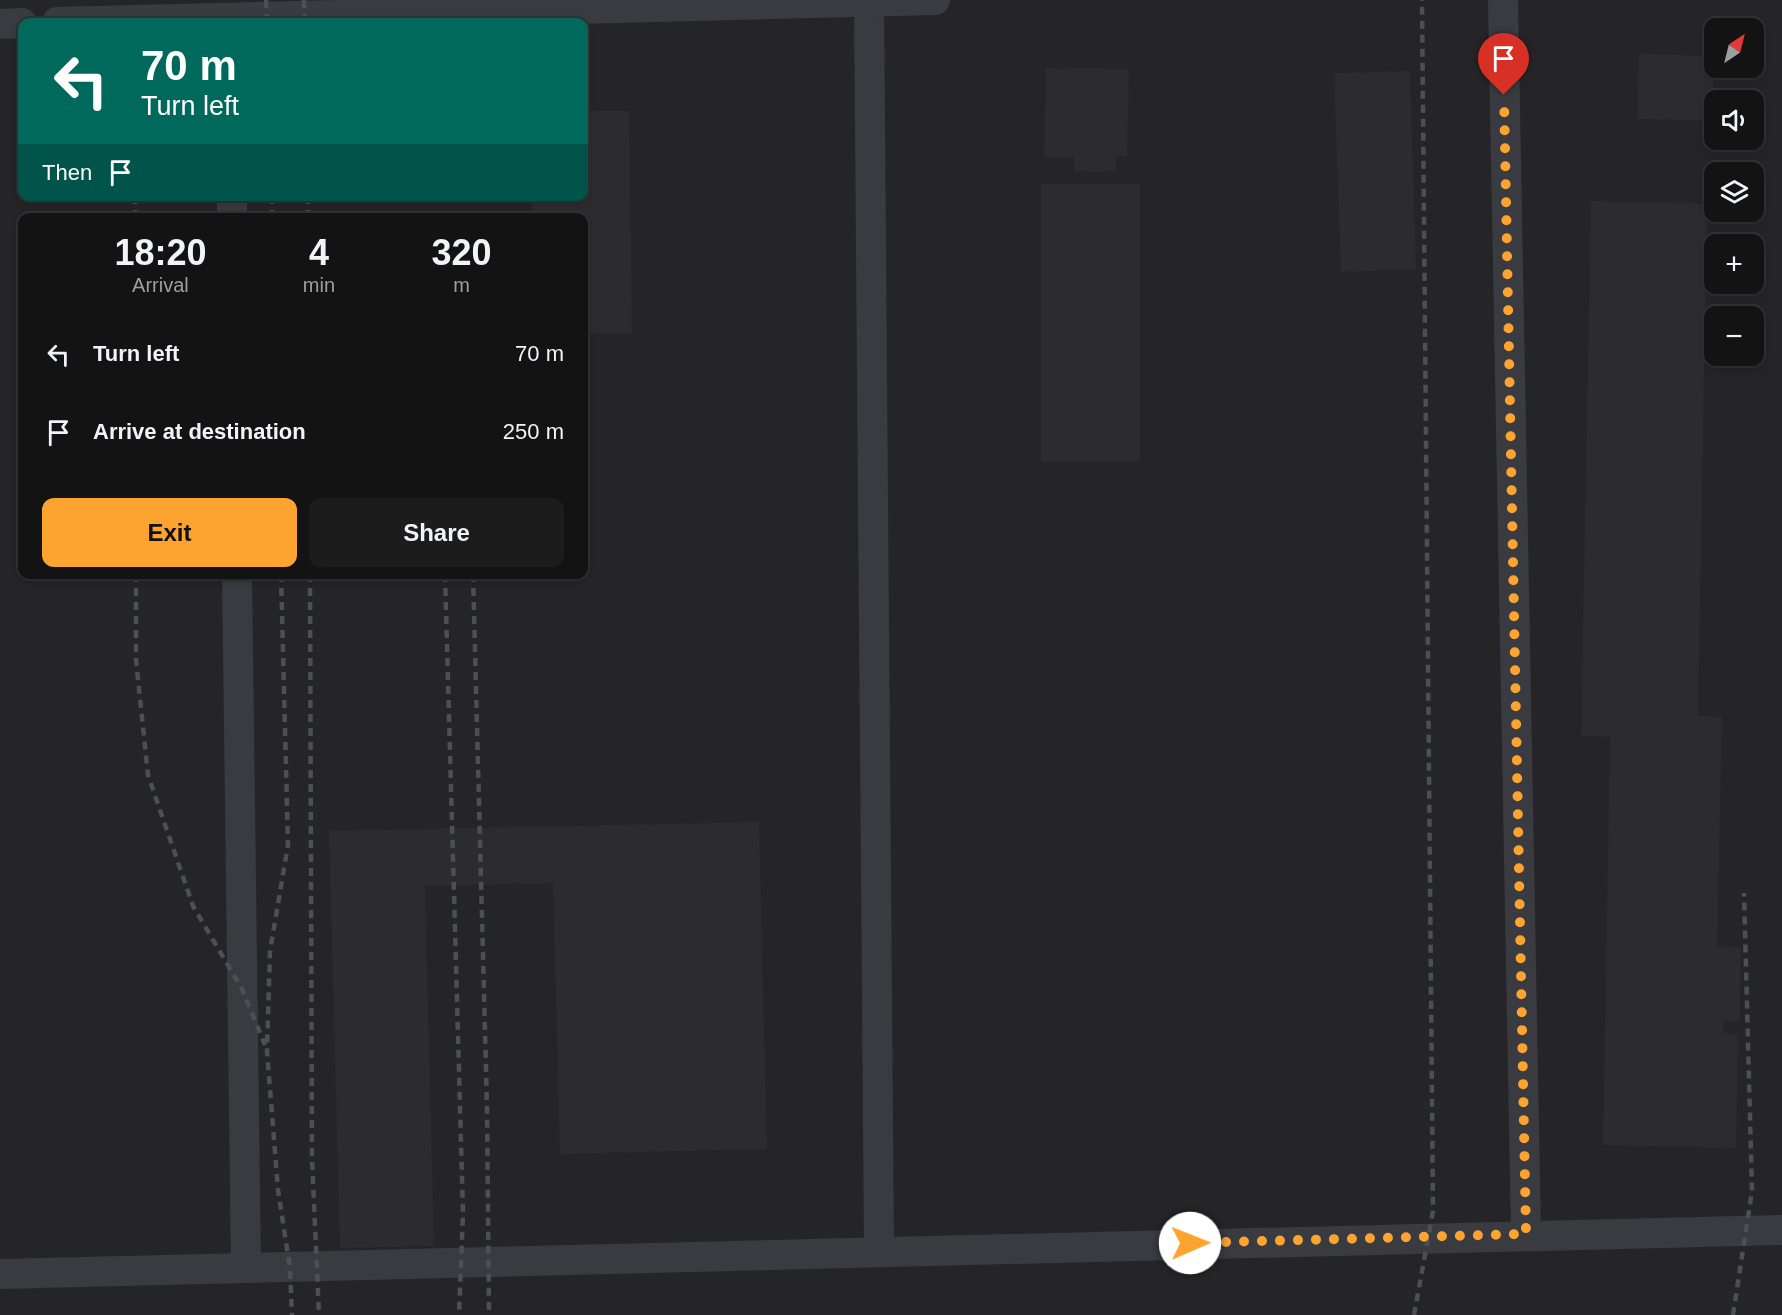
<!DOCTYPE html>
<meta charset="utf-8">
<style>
:root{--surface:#131314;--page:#1c1c1d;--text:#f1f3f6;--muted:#9d9ea0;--line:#323234;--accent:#fca330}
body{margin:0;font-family:Arial,sans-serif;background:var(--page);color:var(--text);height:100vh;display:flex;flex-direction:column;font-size:22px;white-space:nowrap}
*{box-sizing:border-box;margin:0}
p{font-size:20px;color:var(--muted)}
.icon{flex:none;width:33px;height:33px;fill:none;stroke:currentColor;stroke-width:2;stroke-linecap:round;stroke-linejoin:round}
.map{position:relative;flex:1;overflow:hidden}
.sheet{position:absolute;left:18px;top:213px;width:570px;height:366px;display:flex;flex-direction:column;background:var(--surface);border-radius:12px;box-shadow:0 3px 9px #0003,0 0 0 2px var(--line)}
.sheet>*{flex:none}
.guide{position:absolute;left:18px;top:18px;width:570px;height:183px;border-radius:12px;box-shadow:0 3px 9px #0003,0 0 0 2px var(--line);background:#00695c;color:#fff;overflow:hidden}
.needle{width:39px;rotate:35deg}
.controls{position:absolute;left:1704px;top:18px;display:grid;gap:12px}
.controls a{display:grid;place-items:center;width:60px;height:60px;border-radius:12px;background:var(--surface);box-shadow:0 3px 9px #0003,0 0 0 2px var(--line);font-size:30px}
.pin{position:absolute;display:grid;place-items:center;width:51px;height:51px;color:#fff;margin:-62px -26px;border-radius:50% 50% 50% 0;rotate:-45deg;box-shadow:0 0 6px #0007}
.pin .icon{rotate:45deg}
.me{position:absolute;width:66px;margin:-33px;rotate:89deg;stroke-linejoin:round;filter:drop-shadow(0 0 4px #0008)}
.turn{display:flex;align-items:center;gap:21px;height:126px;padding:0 24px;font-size:27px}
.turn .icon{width:78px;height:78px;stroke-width:2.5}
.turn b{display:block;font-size:42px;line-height:51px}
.then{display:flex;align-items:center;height:57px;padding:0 24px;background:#0003;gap:12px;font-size:22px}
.eta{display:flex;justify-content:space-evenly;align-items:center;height:102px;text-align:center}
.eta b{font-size:36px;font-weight:700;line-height:42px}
.action{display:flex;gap:12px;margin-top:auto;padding:12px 24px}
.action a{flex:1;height:69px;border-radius:12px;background:var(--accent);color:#111;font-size:24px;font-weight:700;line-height:69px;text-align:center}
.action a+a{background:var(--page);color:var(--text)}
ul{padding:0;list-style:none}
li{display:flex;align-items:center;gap:18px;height:78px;padding:0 24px}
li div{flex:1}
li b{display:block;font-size:22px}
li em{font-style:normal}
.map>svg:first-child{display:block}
.built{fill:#252528;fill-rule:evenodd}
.building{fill:#2c2c2f}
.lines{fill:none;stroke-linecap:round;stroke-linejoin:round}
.minor{stroke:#393b40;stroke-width:30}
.rail{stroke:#4c4f55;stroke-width:4.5;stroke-dasharray:8 6;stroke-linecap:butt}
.route{stroke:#fca330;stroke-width:10;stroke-dasharray:0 18}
</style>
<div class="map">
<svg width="1782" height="1315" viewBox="0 0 1782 1315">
<rect width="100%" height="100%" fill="#19191b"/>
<!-- built -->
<path class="built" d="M 0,0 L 1782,0 L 1782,1315 L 0,1315 ZM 22,22 L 584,22 L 584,196 L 22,196 ZM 1714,28 L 1754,28 L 1754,68 L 1714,68 ZM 1714,100 L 1754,100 L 1754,140 L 1714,140 ZM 1714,172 L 1754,172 L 1754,212 L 1714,212 ZM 22,218 L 584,218 L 584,574 L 22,574 ZM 1714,244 L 1754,244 L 1754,284 L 1714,284 ZM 1714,316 L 1754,316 L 1754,356 L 1714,356 Z"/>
<!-- building -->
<path class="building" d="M 1639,54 L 1714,56 L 1712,121 L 1637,119 Z
M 1046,68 L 1129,69 L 1127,156 L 1116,156 L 1116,172 L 1074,171 L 1074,157 L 1044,157 Z
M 1410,71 L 1416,269 L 1341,272 L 1334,73 Z
M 584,111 L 629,111 L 632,333 L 584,333 L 584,218 L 532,218 L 531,196 L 584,196 Z
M 1041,184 L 1140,184 L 1140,461 L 1041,461 Z
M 1591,201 L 1707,204 L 1698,716 L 1722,717 L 1717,947 L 1741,948 L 1740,1022 L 1724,1021 L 1723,1033 L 1738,1034 L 1736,1148 L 1603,1145 L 1610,737 L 1581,736 Z
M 759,822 L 767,1149 L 560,1154 L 553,883 L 425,886 L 434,1246 L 340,1248 L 329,831 Z"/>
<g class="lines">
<!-- minor -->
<path class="minor" d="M 869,0 L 879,1251
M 1503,0 L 1526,1234
M 57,22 L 935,0
M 0,24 L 22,23
M 232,196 L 232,218
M 237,574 L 246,1267
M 0,1274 L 1782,1230"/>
<!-- rail -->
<path class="rail" d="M 266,0 L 267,22
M 304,0 L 305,22
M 135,196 L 135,218
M 272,196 L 272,218
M 308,196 L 308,218
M 136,574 L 136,660 L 148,775 L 193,906 L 242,989 L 265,1045
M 281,574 L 288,845 L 270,951 L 267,1051 L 278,1190 L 290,1268 L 292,1315
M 310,574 L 312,1159 L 319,1315
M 445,574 L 463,1213 L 459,1315
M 473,574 L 487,1107 L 489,1315
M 1414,1315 L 1433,1211 L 1422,0
M 1733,1315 L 1752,1191 L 1744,893"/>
</g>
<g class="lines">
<!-- route -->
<path class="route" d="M 1190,1243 L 1526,1234 L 1504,95"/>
</g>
</svg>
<div class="controls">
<a><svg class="needle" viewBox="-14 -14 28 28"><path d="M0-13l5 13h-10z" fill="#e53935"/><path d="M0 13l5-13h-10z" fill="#9d9ea0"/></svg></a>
<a><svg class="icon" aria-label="sound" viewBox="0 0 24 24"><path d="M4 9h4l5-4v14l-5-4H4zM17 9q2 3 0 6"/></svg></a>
<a><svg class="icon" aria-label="layers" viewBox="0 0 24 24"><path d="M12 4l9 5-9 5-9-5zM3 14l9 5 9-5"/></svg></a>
<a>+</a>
<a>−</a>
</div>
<div class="pin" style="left:1504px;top:95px;background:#d93025"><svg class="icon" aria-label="arrive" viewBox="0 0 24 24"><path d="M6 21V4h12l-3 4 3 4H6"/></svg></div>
<svg class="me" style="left:1190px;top:1243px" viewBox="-20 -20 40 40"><circle r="19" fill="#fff"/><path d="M0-13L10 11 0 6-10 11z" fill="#fca330"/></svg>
<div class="guide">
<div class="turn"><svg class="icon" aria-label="left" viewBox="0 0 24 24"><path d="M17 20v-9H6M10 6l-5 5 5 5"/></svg><div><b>70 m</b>Turn left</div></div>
<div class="then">Then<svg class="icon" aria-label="arrive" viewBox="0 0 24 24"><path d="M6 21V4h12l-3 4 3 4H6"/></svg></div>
</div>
<section class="sheet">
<div class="eta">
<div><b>18:20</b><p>Arrival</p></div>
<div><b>4</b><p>min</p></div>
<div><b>320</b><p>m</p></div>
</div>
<ul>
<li><svg class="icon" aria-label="left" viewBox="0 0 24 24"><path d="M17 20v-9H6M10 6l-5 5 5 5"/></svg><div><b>Turn left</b></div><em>70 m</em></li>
<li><svg class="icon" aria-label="arrive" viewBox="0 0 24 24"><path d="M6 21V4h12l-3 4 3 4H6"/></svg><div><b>Arrive at destination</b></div><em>250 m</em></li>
</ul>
<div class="action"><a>Exit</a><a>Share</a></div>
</section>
</div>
